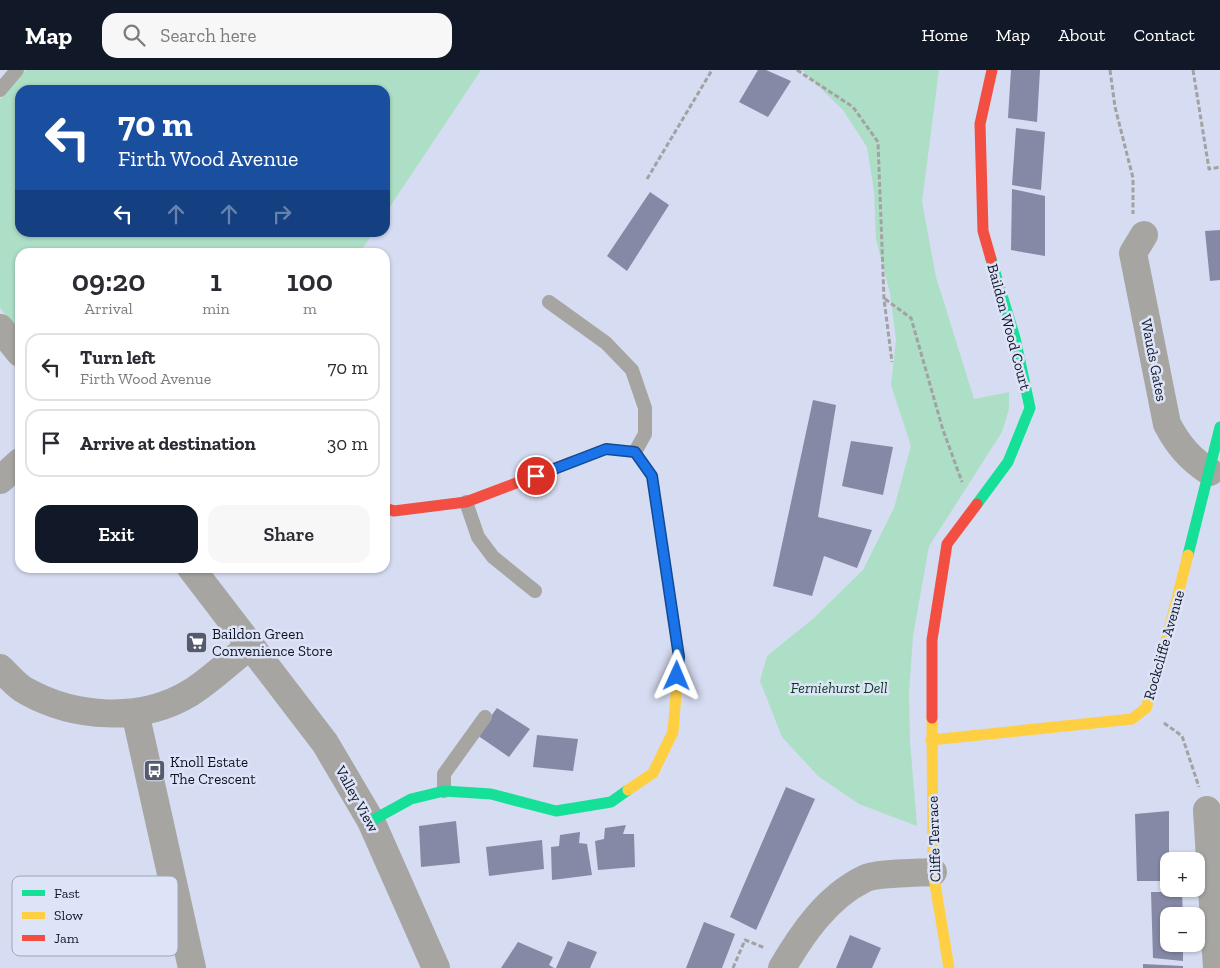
<!DOCTYPE html>
<meta charset="utf-8">
<style>
:root{--surface:#fff;--page:#f7f7f7;--text:#2b2b33;--muted:#7c7c81;--line:#e1e1e2;--accent:#111827}
body{margin:0;font-family:"Zilla Slab",serif;background:var(--page);color:var(--text);height:100vh;display:flex;flex-direction:column;font-size:19px;white-space:nowrap}
*{box-sizing:border-box;margin:0}
p{font-size:16px;color:var(--muted)}
.icon{flex:none;width:28px;height:28px;fill:none;stroke:currentColor;stroke-width:2;stroke-linecap:round;stroke-linejoin:round}
.map{position:relative;flex:1;overflow:hidden}
.side{position:absolute;left:15px;top:178px;width:375px;height:325px;display:flex;flex-direction:column;background:var(--surface);border-radius:15px;box-shadow:0 1px 4px #0004}
.side>*{flex:none}
.top-card{position:absolute;left:15px;top:15px;width:375px;height:152px;border-radius:15px;box-shadow:0 1px 4px #0004;background:#1a4fa0;color:#fff;overflow:hidden}
.buttons{position:absolute;left:1160px;top:782px;display:grid;gap:10px}
.buttons a{display:grid;place-items:center;width:45px;height:45px;border-radius:10px;background:var(--surface);box-shadow:0 1px 4px #0004;font-size:25px}
.pin{position:absolute;display:grid;place-items:center;width:42px;height:42px;color:#fff;margin:-21px;border:2px solid #fff;border-radius:50%;box-shadow:0 1px 5px #0007}
.me{position:absolute;width:55px;margin:-28px;rotate:1deg;stroke-linejoin:round;filter:drop-shadow(0 0 4px #0008)}
.turn{display:flex;align-items:center;gap:18px;height:105px;padding:0 20px;font-size:22px}
.turn .icon{width:65px;height:65px;stroke-width:2.5}
.turn b{display:block;font-size:35px;line-height:42px}
.lanes{display:flex;align-items:center;height:48px;padding:0 20px;background:#0003;justify-content:center;gap:25px;direction:ltr}
.lanes .off{opacity:.35}
.eta{display:flex;justify-content:space-evenly;align-items:center;height:85px;text-align:center}
.eta b{font-size:30px;font-weight:600;line-height:35px}
.cta{display:flex;gap:10px;margin-top:auto;padding:10px 20px}
.cta a{flex:1;height:58px;border-radius:15px;background:var(--accent);color:#fff;font-size:20px;font-weight:600;line-height:58px;text-align:center}
.cta a+a{background:var(--page);color:var(--text)}
ul{padding:0;list-style:none}
li{display:flex;align-items:center;gap:15px;height:68px;margin:0 10px 8px;padding:0 10px;border:2px solid var(--line);border-radius:15px}
li div{flex:1}
li b{display:block;font-size:19px}
li em{font-style:normal}
header{display:flex;align-items:center;gap:30px;box-sizing:border-box;height:70px;padding:0 25px;background:var(--accent);color:#fff}
header strong{font-size:24px}
nav{display:flex;gap:28px;margin-inline-start:auto;font-size:18px}
.search{width:350px;height:45px;background:var(--page);display:flex;align-items:center;gap:12px;box-sizing:border-box;padding:0 18px;border-radius:15px;color:var(--muted);font-size:19px}
.map>svg:first-child{display:block}
.green{fill:#addec6}
.building{fill:#8589a5}
.lines{fill:none;stroke-linecap:round;stroke-linejoin:round}
.path{stroke:#a2a2a3;stroke-width:3;stroke-dasharray:5 2.5;stroke-linecap:butt}
.lane{stroke:#a6a5a1;stroke-width:14}
.street{stroke:#a6a5a1;stroke-width:28}
.fast{stroke:#16e098;stroke-width:11}
.slow{stroke:#ffcf43;stroke-width:11}
.jam{stroke:#f24e42;stroke-width:11}
.route-casing{stroke:#114b97;stroke-width:12}
.route{stroke:#1a73e8;stroke-width:9}
.labels{text-anchor:middle;stroke-width:5;stroke-linejoin:round;paint-order:stroke}
.street-label{font-size:15px;fill:#101525;stroke:#dee4f8}
.poi-label{font-size:15px;fill:#101525;stroke:#dee4f8;text-anchor:start}
.park-label{font-size:15px;font-style:italic;fill:#05391a;stroke:#dee4f8}
.key{fill:#dee4f8;stroke:#a0a6b9;stroke-width:1}
.key-label{font-size:14px;fill:#101525}
</style>
<header>
<strong>Map</strong>
<div class="search"><svg class="icon" aria-label="search" viewBox="0 0 24 24"><circle cx="10" cy="10" r="6"/><path d="M15 15l6 6"/></svg>Search here</div>
<nav><a>Home</a><a>Map</a><a>About</a><a>Contact</a></nav>
</header>
<div class="map">
<svg width="1220" height="898" viewBox="0 0 1220 898">
<rect width="100%" height="100%" fill="#d6dcf1"/>
<!-- green -->
<path class="green" d="M 26,0 L 481,0 L 385,144 L 385,20 L 20,20 L 20,162 L 373,163 L 360,182 L 20,182 L 20,262 L 0,238 L 0,29 Z
M 802,0 L 939,0 L 922,132 L 936,207 L 974,329 L 1009,322 L 1009,339 L 1002,362 L 929,476 L 913,566 L 909,623 L 910,671 L 917,756 L 859,734 L 818,706 L 782,667 L 760,611 L 767,586 L 814,548 L 863,500 L 894,438 L 911,376 L 891,315 L 896,270 L 890,223 L 876,169 L 874,121 L 867,77 L 843,40 Z"/>
<!-- building -->
<path class="building" d="M 758,0 L 766,0 L 791,11 L 768,47 L 739,32 Z
M 1011,0 L 1040,0 L 1037,52 L 1008,48 Z
M 1016,58 L 1045,62 L 1041,120 L 1012,115 Z
M 1012,119 L 1045,126 L 1045,186 L 1011,180 Z
M 650,122 L 669,135 L 627,201 L 607,186 Z
M 1220,160 L 1220,210 L 1210,211 L 1205,161 Z
M 813,330 L 836,335 L 818,447 L 872,460 L 857,498 L 824,486 L 812,526 L 773,516 Z
M 851,371 L 893,377 L 883,425 L 842,416 Z
M 497,638 L 530,659 L 509,687 L 477,665 Z
M 537,665 L 578,669 L 573,701 L 533,697 Z
M 786,717 L 815,729 L 756,860 L 730,847 Z
M 1169,741 L 1169,811 L 1137,811 L 1135,744 Z
M 456,751 L 460,793 L 421,797 L 419,756 Z
M 626,755 L 623,764 L 634,764 L 635,797 L 598,800 L 595,771 L 604,769 L 605,758 Z
M 580,762 L 579,773 L 587,774 L 592,805 L 552,810 L 551,777 L 559,776 L 560,765 Z
M 542,770 L 544,799 L 489,806 L 486,777 Z
M 1151,822 L 1182,822 L 1183,846 L 1169,846 L 1169,874 L 1183,874 L 1183,891 L 1153,888 Z
M 704,852 L 735,864 L 722,898 L 686,898 Z
M 850,865 L 881,878 L 872,898 L 836,898 Z
M 568,871 L 597,882 L 590,898 L 556,898 Z
M 518,872 L 553,887 L 549,895 L 554,898 L 501,898 Z
M 1143,894 L 1183,896 L 1183,898 L 1143,898 Z"/>
<g class="lines">
<!-- path -->
<path class="path" d="M 797,0 L 853,37 L 878,72 L 884,229 L 892,292
M 1110,0 L 1115,37 L 1133,108 L 1133,144
M 1193,0 L 1209,99 L 1220,97
M 647,109 L 712,0
M 885,229 L 911,248 L 943,360 L 962,412
M 1164,653 L 1182,666 L 1199,717
M 733,898 L 745,870 L 765,878"/>
<!-- lane -->
<path class="lane" d="M 0,20 L 17,0
M 549,232 L 606,273 L 632,300 L 645,338 L 645,364 L 635,382
M 466,432 L 478,467 L 493,487 L 535,521
M 444,721 L 444,704 L 485,647"/>
<!-- street -->
<path class="street" d="M 1144,165 L 1133,183 L 1167,354 C 1178,375 1190,389 1210,402
M 0,258 L 20,283
M 0,410 L 20,392
M 191,498 L 325,673 L 371,751 L 436,898
M 0,598 C 8,605 16,616 26,621 C 74,648 141,653 190,623 C 211,610 230,591 250,576
M 135,642 L 192,898
M 1207,740 L 1217,898
M 782,898 C 802,864 827,827 864,809 C 875,803 918,803 933,802"/>
<!-- fast -->
<path class="fast" d="M 977,434 L 1008,392 L 1030,338 L 1015,268 L 991,189
M 1188,485 L 1220,357
M 371,751 L 411,729 L 444,721 L 491,724 L 556,741 L 611,732 L 628,720"/>
<!-- slow -->
<path class="slow" d="M 574,391 L 606,379 L 635,382 L 652,406 L 679,587 L 673,662 L 653,703 L 628,720
M 932,648 L 933,802 L 949,898
M 931,670 L 1132,649 L 1146,638 L 1158,603 L 1188,485"/>
<!-- jam -->
<path class="jam" d="M 991,189 L 983,161 L 980,54 L 992,0
M 385,438 L 394,441 L 466,432 L 574,391
M 932,648 L 932,570 L 947,474 L 977,434"/>
</g>
<g class="lines">
<defs>
<path id="route" d="M 536,406 L 606,379 L 635,382 L 652,406 L 679,587 L 677,606"/>
</defs>
<!-- route casing -->
<use href="#route" class="route-casing"/>
<!-- route -->
<use href="#route" class="route"/>
</g>
<!-- icons -->
<defs>
<symbol id="supermarket-square" viewBox="-11 -11 22 22"><rect x="-9" y="-9" width="18" height="18" rx="4" fill="#555b6c" stroke="#dee4f8"/><path d="M-6-5.5h2.5l.6 2H6L4.5 2H-2.5L-4.4-4H-6ZM-1.5 3.2a1.3 1.3 0 1 0 .1 0ZM3 3.2a1.3 1.3 0 1 0 .1 0Z" fill="#fff"/></symbol>
<symbol id="bus-square" viewBox="-11 -11 22 22"><rect x="-9" y="-9" width="18" height="18" rx="4" fill="#555b6c" stroke="#dee4f8"/><path d="M-5-6H5V4H4V6H2V4H-2V6H-4V4H-5ZM-3.5-4V0h7V-4ZM-3.5 1.2v1.5H-2V1.2ZM2 1.2v1.5H3.5V1.2Z" fill="#fff"/></symbol>
</defs>
<g fill-rule="evenodd">
<use href="#supermarket-square" x="184" y="560" width="25" height="25"/>
<use href="#bus-square" x="142" y="688" width="25" height="25"/>
</g>
<g class="labels">
<!-- street labels -->
<g class="street-label">
<text transform="translate(1009 257) rotate(75)" y="5">Baildon Wood Court</text>
<text transform="translate(1154 290) rotate(79)" y="5">Wauds Gates</text>
<text transform="translate(1164 575) rotate(-74)" y="5">Rockcliffe Avenue</text>
<text transform="translate(357 729) rotate(61)" y="5">Valley View</text>
<text transform="translate(934 769) rotate(-92)" y="5">Cliffe Terrace</text>
</g>
<!-- poi labels -->
<g class="poi-label">
<text x="212" y="569">Baildon Green<tspan x="212" dy="17">Convenience Store</tspan></text>
<text x="170" y="697">Knoll Estate<tspan x="170" dy="17">The Crescent</tspan></text>
</g>
<!-- park labels -->
<g class="park-label">
<text x="839" y="623">Ferniehurst Dell</text>
</g>
</g>
<!-- legend -->
<rect x="12" y="806" width="166" height="80" rx="8" class="key"/>
<rect x="22" y="820" width="23" height="6" fill="#16e098"/>
<rect x="22" y="842" width="23" height="7" fill="#ffcf43"/>
<rect x="22" y="865" width="23" height="6" fill="#f24e42"/>
<g class="key-label">
<text x="54" y="828">Fast</text>
<text x="54" y="850">Slow</text>
<text x="54" y="873">Jam</text>
</g>
</svg>
<div class="buttons">
<a>+</a>
<a>−</a>
</div>
<div class="pin" style="left:536px;top:406px;background:#d93025"><svg class="icon" aria-label="arrive" viewBox="0 0 24 24"><path d="M6 21V4h12l-3 4 3 4H6"/></svg></div>
<svg class="me" style="left:677px;top:606px" viewBox="-20 -20 40 40"><path d="M0-17L14 15 0 8-14 15z" fill="#1a73e8" stroke="#fff" stroke-width="4"/></svg>
<div class="top-card">
<div class="turn"><svg class="icon" aria-label="left" viewBox="0 0 24 24"><path d="M17 20v-9H6M10 6l-5 5 5 5"/></svg><div><b>70 m</b>Firth Wood Avenue</div></div>
<div class="lanes"><svg class="icon" aria-label="left" viewBox="0 0 24 24"><path d="M17 20v-9H6M10 6l-5 5 5 5"/></svg><svg class="icon off" aria-label="ahead" viewBox="0 0 24 24"><path d="M12 20V5M6 11l6-6 6 6"/></svg><svg class="icon off" aria-label="ahead" viewBox="0 0 24 24"><path d="M12 20V5M6 11l6-6 6 6"/></svg><svg class="icon off" aria-label="right" viewBox="0 0 24 24"><path d="M7 20v-9h11M14 6l5 5-5 5"/></svg></div>
</div>
<section class="side">
<div class="eta">
<div><b>09:20</b><p>Arrival</p></div>
<div><b>1</b><p>min</p></div>
<div><b>100</b><p>m</p></div>
</div>
<ul>
<li><svg class="icon" aria-label="left" viewBox="0 0 24 24"><path d="M17 20v-9H6M10 6l-5 5 5 5"/></svg><div><b>Turn left</b><p>Firth Wood Avenue</p></div><em>70 m</em></li>
<li><svg class="icon" aria-label="arrive" viewBox="0 0 24 24"><path d="M6 21V4h12l-3 4 3 4H6"/></svg><div><b>Arrive at destination</b></div><em>30 m</em></li>
</ul>
<div class="cta"><a>Exit</a><a>Share</a></div>
</section>
</div>
